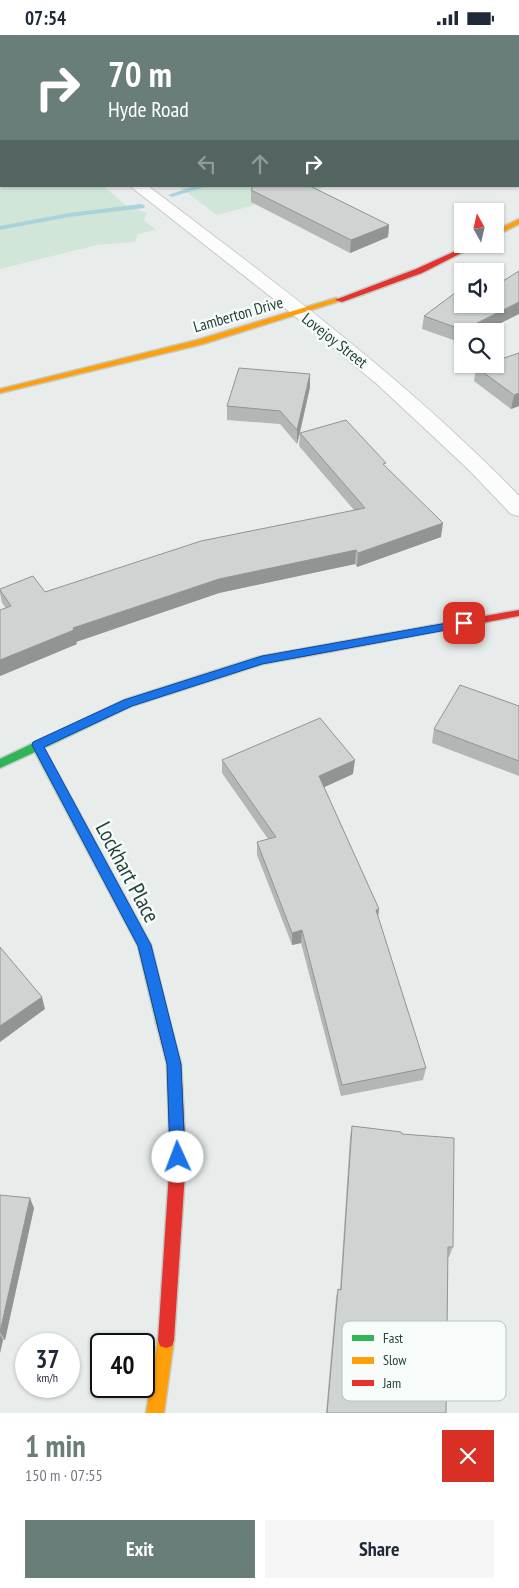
<!DOCTYPE html>
<meta charset="utf-8">
<style>
:root{--surface:#fff;--page:#f6f6f7;--text:#1f2937;--muted:#747a83;--accent:#697e78}
body{margin:0;font-family:"PT Sans Narrow",sans-serif;background:var(--page);color:var(--text);height:100vh;display:flex;flex-direction:column;font-size:19px;white-space:nowrap}
*{box-sizing:border-box;margin:0}
p{font-size:16px;color:var(--muted)}
.icon{flex:none;width:28px;height:28px;fill:none;stroke:currentColor;stroke-width:2;stroke-linecap:round;stroke-linejoin:round}
.map{position:relative;height:1378px;overflow:hidden}
.drawer{display:flex;flex-direction:column;background:var(--surface);flex:1}
.drawer>*{flex:none}
.hud{position:absolute;left:0px;top:0px;width:520px;height:152px;box-shadow:0 1px 4px #0004;background:#697e78;color:#fff;overflow:hidden}
.needle{width:32px;rotate:352deg}
.controls{position:absolute;left:454px;top:168px;display:grid;gap:10px}
.controls a{display:grid;place-items:center;width:50px;height:50px;border-radius:0px;background:var(--surface);box-shadow:0 1px 4px #0004;font-size:25px}
.speed{position:absolute;left:15px;top:1298px;display:flex;gap:10px;font-size:25px;font-weight:700;text-align:center}
.speed>*{display:grid;place-content:center;width:65px;height:65px;border-radius:50%;background:var(--surface);box-shadow:0 1px 4px #0004;line-height:1}
.speed small{font-size:12px;font-weight:400}
.speed .limit{border:2px solid #111;border-radius:8px;background:#fff;color:#111}
.pin{position:absolute;display:grid;place-items:center;width:42px;height:42px;color:#fff;margin:-21px;border-radius:10px;box-shadow:0 2px 8px #0006}
.me{position:absolute;width:55px;margin:-28px;rotate:358deg;stroke-linejoin:round;filter:drop-shadow(0 0 4px #0008)}
.turn{display:flex;align-items:center;gap:18px;height:105px;padding:0 25px;font-size:22px}
.turn .icon{width:65px;height:65px;stroke-width:2.5}
.turn b{display:block;font-size:35px;line-height:42px}
.lanes{display:flex;align-items:center;height:48px;padding:0 25px;background:#0003;justify-content:center;gap:25px;direction:ltr}
.lanes .off{opacity:.35}
.round{display:grid;place-items:center;flex:none;width:52px;height:52px;border-radius:0px;background:var(--page)}
.overview{display:flex;align-items:center;justify-content:space-between;height:85px;padding:0 25px}
h1{font-size:30px;font-weight:700;line-height:38px;color:var(--accent)}
.action{display:flex;gap:10px;margin-top:auto;padding:10px 25px}
.action a{flex:1;height:58px;border-radius:0px;background:var(--accent);color:#fff;font-size:20px;font-weight:700;line-height:58px;text-align:center}
.action a+a{background:var(--page);color:var(--text)}
.status{display:flex;justify-content:space-between;align-items:center;height:35px;padding:0 25px;background:var(--surface);direction:ltr}
.status svg{height:14px;fill:currentColor}
.map>svg:first-child{display:block}
.green{fill:#d1e6d8}
.lines{fill:none;stroke-linecap:round;stroke-linejoin:round}
.stream{fill:#a9d4db;fill-rule:evenodd}
.street-casing{stroke:#c5cac8;stroke-width:2}
.fast-casing{stroke:#c3cbc8;stroke-width:3}
.slow-casing{stroke:#c3cbc8;stroke-width:3}
.jam-casing{stroke:#c3cbc8;stroke-width:3}
.street{fill:#fcfcfc;fill-rule:evenodd}
.fast{fill:#30b455;fill-rule:evenodd}
.slow{fill:#ff9f0a;fill-rule:evenodd}
.jam{fill:#e5322d;fill-rule:evenodd}
.wall{fill:#b2b6b5}
.shaded-wall{fill:#919493}
.building{fill:#cfd4d2;stroke:#919493}
.route{fill:#1a73e8;stroke:#114b97}
.labels{text-anchor:middle;stroke-width:5;stroke-linejoin:round;paint-order:stroke}
.far-street-label{font-size:16px;fill:#24423a;stroke:#f7fbf9}
.near-street-label{font-size:22px;fill:#24423a;stroke:#f7fbf9}
.key{fill:#f7fbf9;stroke:#b8c4c0;stroke-width:1}
.key-label{font-size:14px;fill:#24423a}
</style>
<div class="status"><b>07:54</b><svg viewBox="0 0 49 12"><path d="M0 12V9h3v3zM5 12V6h3v6zM10 12V3h3v9zM15 12V0h3v12zM26 1h20v11H26zM47 4h2v5h-2z"/></svg></div>
<div class="map">
<svg width="519" height="1378" viewBox="0 0 519 1378">
<rect width="100%" height="100%" fill="#e8edeb"/>
<!-- green -->
<path class="green" d="M 319,0 L 519,0 L 519,65 L 519,1 Z
M 0,130 L 1,151 L 103,151 L 127,171 L 147,178 L 144,185 L 156,195 L 138,199 L 135,207 L 97,210 L 0,234 Z
M 178,151 L 327,151 L 310,158 L 270,166 L 217,180 Z"/>
<g class="lines">
<!-- stream -->
<path class="stream" d="M 195,151 L 207,151 L 172,162 L 168,160 Z
M 141,169 L 145,171 L 144,173 L 69,182 L 0,195 L 0,191 L 69,178 Z"/>
<defs>
<path id="street" d="M 0,38 L 1,38 L 1,47 L 0,47 Z
M 130,151 L 148,151 C 277,249 406,344 519,461 L 519,481 L 511,479 L 468,434 L 377,349 L 280,269 Z"/>
<path id="fast" d="M 291,616 L 296,620 L 295,623 L 263,629 L 132,671 L 44,713 L 151,910 L 170,987 L 168,992 L 163,993 L 158,992 L 156,987 L 138,911 L 35,717 L 0,733 L 0,724 L 124,665 L 258,622 Z"/>
<path id="slow" d="M 519,184 L 519,189 L 495,201 L 495,196 Z
M 336,263 L 343,265 L 203,309 L 0,358 L 0,354 L 197,305 Z
M 166,1297 L 172,1299 L 174,1305 L 164,1378 L 146,1378 L 158,1305 L 160,1299 Z"/>
<path id="jam" d="M 471,209 L 479,209 L 422,238 L 342,267 L 335,265 L 416,234 Z
M 519,575 L 519,581 L 291,624 L 286,620 L 291,616 Z
M 163,981 L 168,982 L 170,987 L 181,1029 L 186,1122 L 174,1305 L 172,1311 L 166,1313 L 160,1311 L 158,1305 L 170,1122 L 167,1029 L 156,987 L 158,982 Z"/>
</defs>
<!-- street casing -->
<use href="#street" class="street-casing"/>
<!-- fast casing -->
<use href="#fast" class="fast-casing"/>
<!-- slow casing -->
<use href="#slow" class="slow-casing"/>
<!-- jam casing -->
<use href="#jam" class="jam-casing"/>
<!-- street -->
<use href="#street" class="street"/>
<!-- fast -->
<use href="#fast" class="fast"/>
<!-- slow -->
<use href="#slow" class="slow"/>
<!-- jam -->
<use href="#jam" class="jam"/>
</g>
<!-- wall -->
<path class="wall" d="M 251,155 L 389,190 L 388,202 L 350,218 L 251,167 Z
M 462,269 L 495,269 L 485,296 L 462,296 L 462,308 L 422,294 L 424,281 Z
M 495,326 L 519,371 L 511,374 L 474,346 L 476,332 Z
M 310,339 L 310,352 L 300,398 L 386,432 L 441,502 L 357,532 L 355,529 L 219,558 L 76,607 L 77,609 L 0,641 L 0,575 L 6,573 L 2,568 L 0,558 L 0,554 L 45,557 L 354,475 L 299,411 L 300,398 L 297,409 L 280,389 L 227,385 L 227,371 Z
M 519,671 L 519,741 L 432,708 L 434,694 Z
M 222,725 L 353,739 L 324,752 L 379,874 L 378,882 L 426,1033 L 423,1045 L 341,1061 L 301,908 L 292,910 L 257,820 L 257,807 L 268,804 L 222,738 Z
M 352,1091 L 402,1099 L 453,1212 L 449,1222 L 448,1222 L 446,1378 L 326,1378 L 336,1263 L 338,1254 L 340,1255 L 350,1102 Z
M 0,1160 L 34,1173 L 5,1305 L 3,1305 L 0,1318 Z"/>
<!-- shaded-wall -->
<path class="shaded-wall" d="M 111,0 L 126,0 L 124,1 L 109,1 Z
M 389,190 L 388,202 L 350,218 L 351,205 Z
M 519,267 L 519,279 L 485,296 L 463,296 L 463,295 Z
M 310,339 L 310,352 L 297,409 L 297,395 Z
M 519,358 L 519,371 L 511,374 L 514,360 Z
M 443,488 L 441,502 L 357,532 L 358,518 Z
M 356,515 L 355,529 L 219,558 L 76,607 L 77,609 L 0,641 L 0,625 L 73,593 L 219,544 Z
M 355,725 L 353,739 L 318,755 L 319,741 Z
M 379,874 L 377,887 L 376,875 Z
M 302,895 L 301,908 L 292,910 L 292,898 Z
M 42,962 L 45,974 L 0,1007 L 0,991 Z
M 30,1163 L 34,1173 L 5,1305 L 0,1297 Z
M 0,1300 L 3,1305 L 0,1318 Z"/>
<!-- building -->
<path class="building" d="M 29,0 L 111,0 L 109,1 L 30,1 Z
M 253,151 L 310,151 L 389,190 L 351,205 L 251,155 Z
M 519,236 L 519,267 L 463,295 L 424,281 L 455,258 L 462,260 L 462,269 L 486,269 L 489,270 L 488,269 L 495,269 L 495,251 Z
M 519,318 L 519,358 L 514,360 L 476,332 L 487,329 L 495,329 L 495,326 Z
M 239,333 L 310,339 L 297,395 L 280,376 L 227,371 Z
M 346,385 L 386,428 L 383,429 L 443,488 L 358,518 L 356,515 L 219,544 L 73,593 L 74,595 L 0,625 L 0,575 L 11,571 L 0,555 L 0,554 L 33,541 L 45,557 L 201,506 L 365,473 L 300,398 Z
M 460,650 L 519,671 L 519,726 L 434,694 Z
M 320,683 L 355,725 L 319,741 L 379,874 L 376,875 L 426,1033 L 342,1050 L 302,895 L 292,898 L 257,807 L 276,802 L 222,725 Z
M 0,912 L 42,962 L 0,991 Z
M 352,1091 L 401,1097 L 402,1099 L 454,1103 L 453,1212 L 448,1212 L 446,1378 L 327,1378 L 338,1254 L 341,1255 Z
M 0,1160 L 30,1163 L 0,1297 Z"/>
<!-- route -->
<path class="route" d="M 464,585 L 469,588 L 468,591 L 262,629 L 132,671 L 44,712 L 151,910 L 181,1029 L 185,1122 L 183,1127 L 178,1130 L 172,1127 L 170,1122 L 167,1029 L 138,911 L 32,710 L 33,707 L 124,665 L 262,621 Z"/>
<g class="labels">
<!-- far-street labels -->
<g class="far-street-label">
<text transform="translate(238 279) rotate(-16)" y="6">Lamberton Drive</text>
<text transform="translate(335 305) rotate(38)" y="6">Lovejoy Street</text>
</g>
<!-- near-street labels -->
<g class="near-street-label">
<text transform="translate(128 837) rotate(62)" y="8">Lockhart Place</text>
</g>
</g>
<!-- legend -->
<rect x="342" y="1286" width="164" height="80" rx="8" class="key"/>
<rect x="352" y="1300" width="22" height="6" fill="#30b455"/>
<rect x="352" y="1322" width="22" height="7" fill="#ff9f0a"/>
<rect x="352" y="1345" width="22" height="6" fill="#e5322d"/>
<g class="key-label">
<text x="383" y="1308">Fast</text>
<text x="383" y="1330">Slow</text>
<text x="383" y="1353">Jam</text>
</g>
</svg>
<div class="controls">
<a><svg class="needle" viewBox="-14 -14 28 28"><path d="M0-13l5 13h-10z" fill="#e53935"/><path d="M0 13l5-13h-10z" fill="#747a83"/></svg></a>
<a><svg class="icon" aria-label="sound" viewBox="0 0 24 24"><path d="M4 9h4l5-4v14l-5-4H4zM17 9q2 3 0 6"/></svg></a>
<a><svg class="icon" aria-label="search" viewBox="0 0 24 24"><circle cx="10" cy="10" r="6"/><path d="M15 15l6 6"/></svg></a>
</div>
<div class="speed"><div>37<small>km/h</small></div><div class="limit">40</div></div>
<div class="pin" style="left:464px;top:588px;background:#d93025"><svg class="icon" aria-label="arrive" viewBox="0 0 24 24"><path d="M6 21V4h12l-3 4 3 4H6"/></svg></div>
<svg class="me" style="left:178px;top:1122px" viewBox="-20 -20 40 40"><circle r="19" fill="#fff"/><path d="M0-13L10 11 0 6-10 11z" fill="#1a73e8"/></svg>
<div class="hud">
<div class="turn"><svg class="icon" aria-label="right" viewBox="0 0 24 24"><path d="M7 20v-9h11M14 6l5 5-5 5"/></svg><div><b>70 m</b>Hyde Road</div></div>
<div class="lanes"><svg class="icon off" aria-label="left" viewBox="0 0 24 24"><path d="M17 20v-9H6M10 6l-5 5 5 5"/></svg><svg class="icon off" aria-label="ahead" viewBox="0 0 24 24"><path d="M12 20V5M6 11l6-6 6 6"/></svg><svg class="icon" aria-label="right" viewBox="0 0 24 24"><path d="M7 20v-9h11M14 6l5 5-5 5"/></svg></div>
</div>
</div>
<section class="drawer">
<div class="overview"><div><h1>1 min</h1><p>150 m · 07:55</p></div><a class="round" style="background:#d93025;color:#fff"><svg class="icon" aria-label="close" viewBox="0 0 24 24"><path d="M6 6l12 12M18 6L6 18"/></svg></a></div>
<div class="action"><a>Exit</a><a>Share</a></div>
</section>
